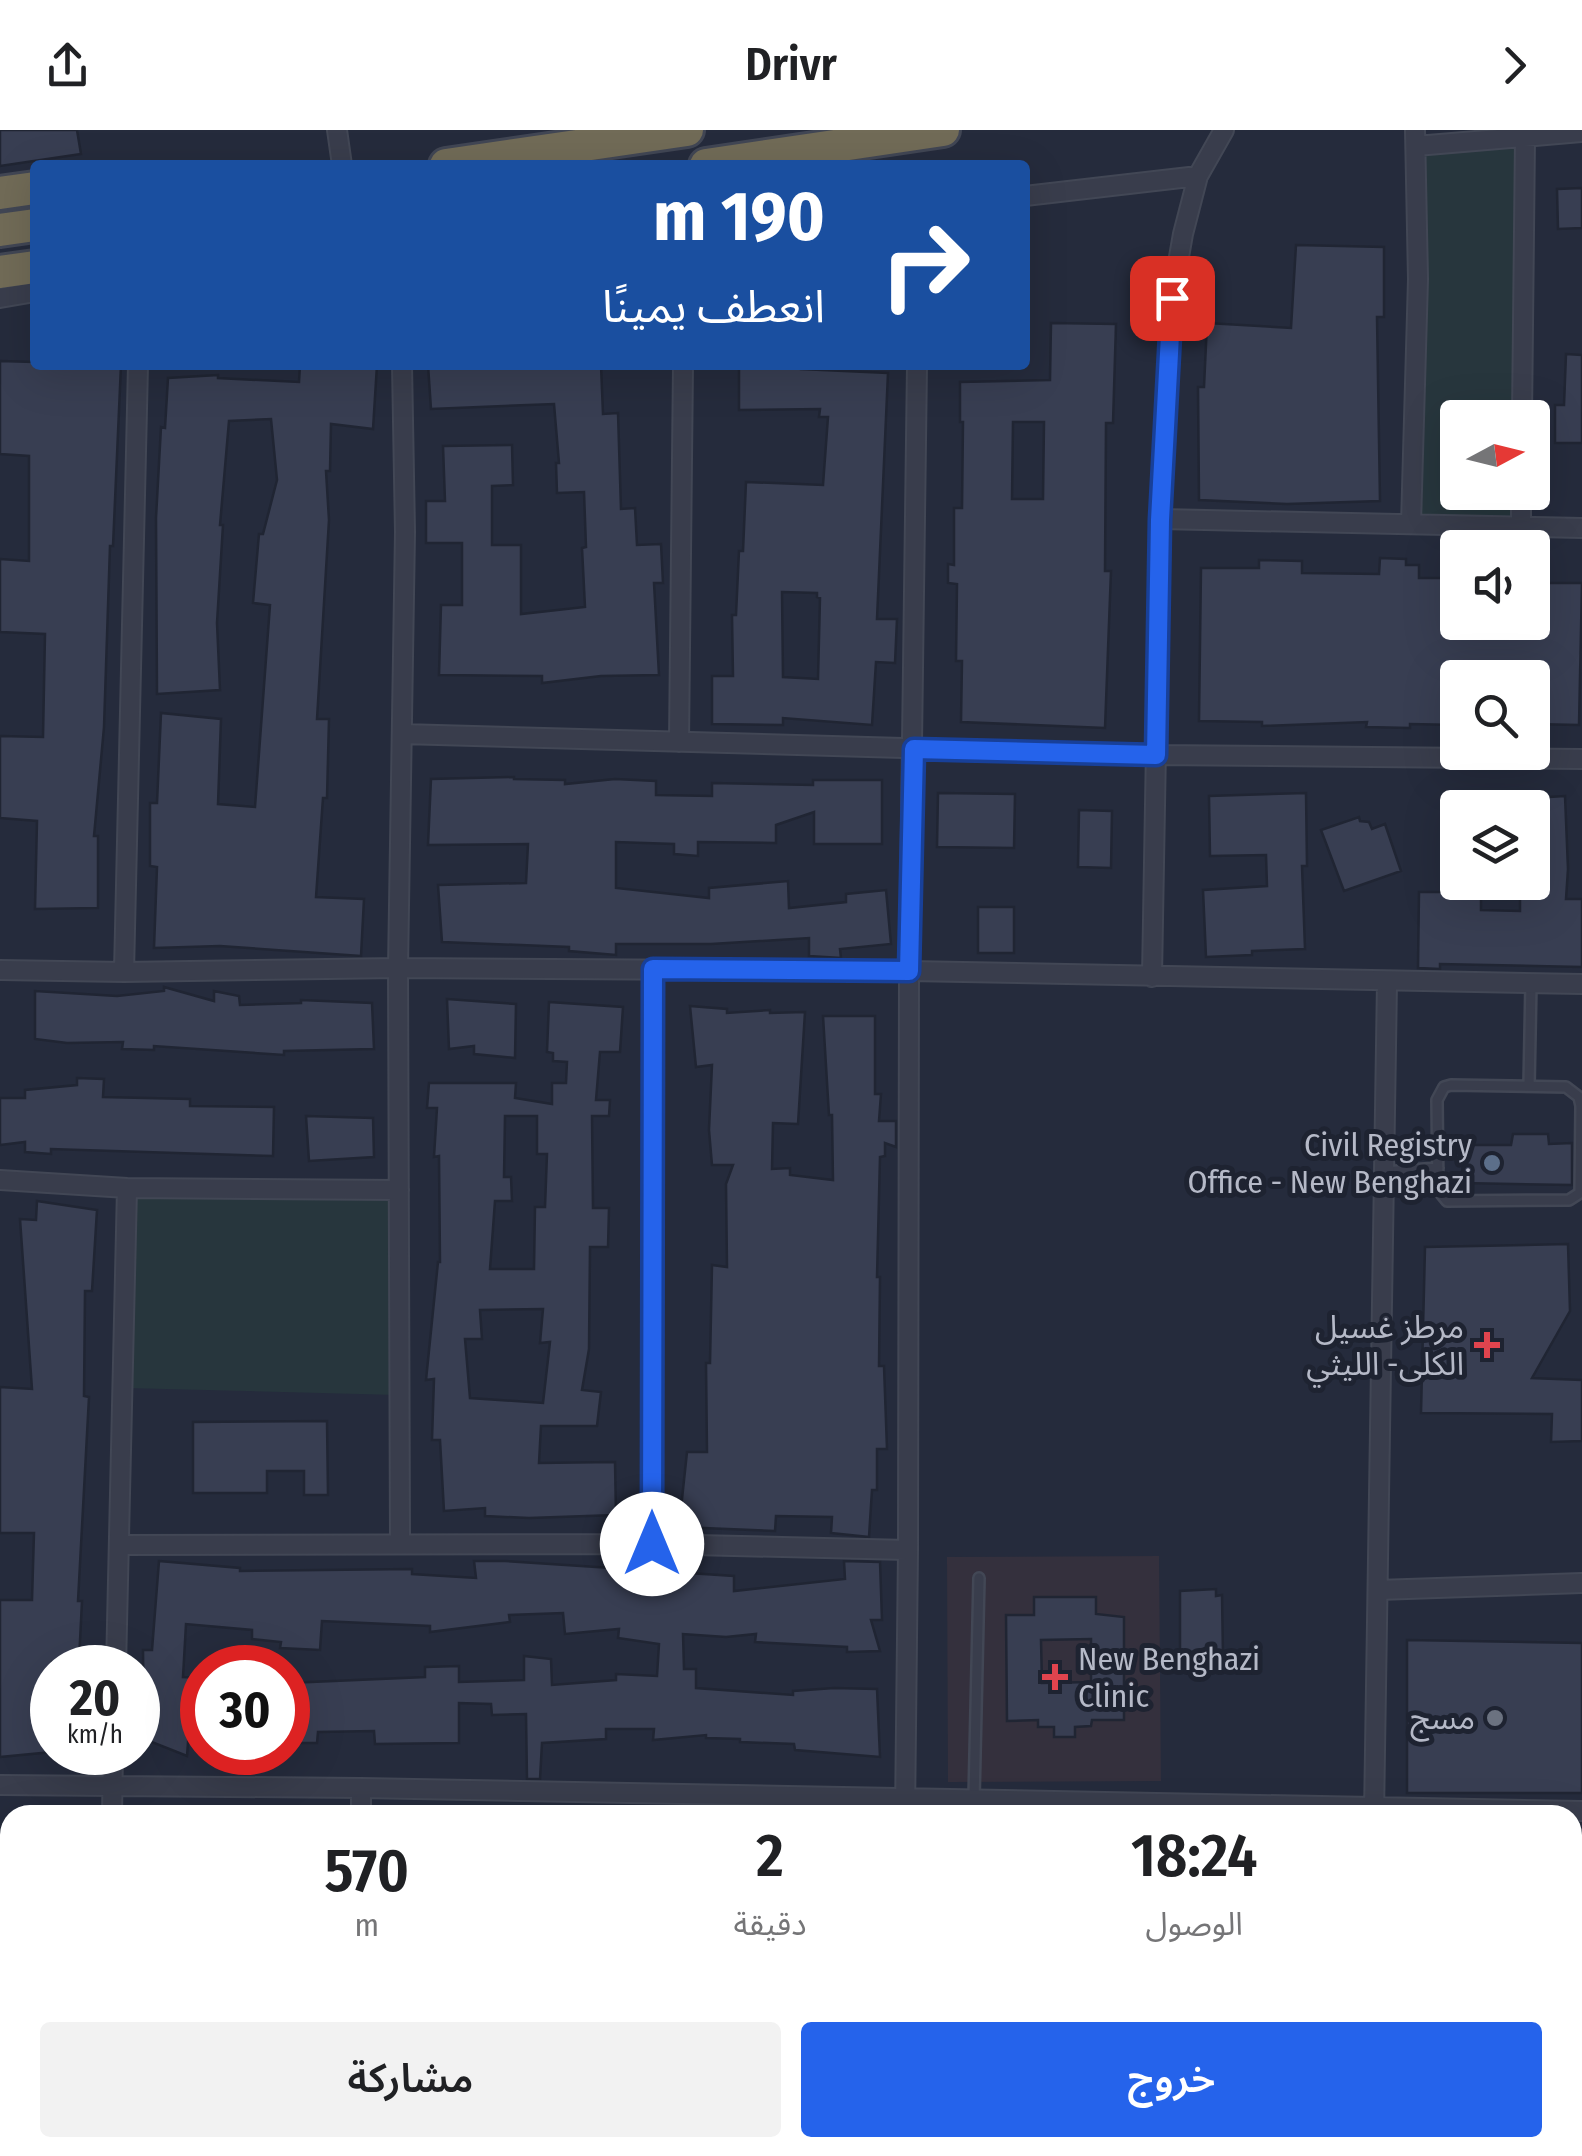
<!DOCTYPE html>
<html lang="ar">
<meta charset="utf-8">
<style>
:root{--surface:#fff;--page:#f2f2f2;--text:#202124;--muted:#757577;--accent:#2563eb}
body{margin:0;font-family:"Fira Sans Condensed","Noto Sans Arabic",sans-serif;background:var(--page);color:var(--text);direction:rtl;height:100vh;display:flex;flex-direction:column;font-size:38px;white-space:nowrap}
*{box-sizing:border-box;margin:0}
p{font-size:32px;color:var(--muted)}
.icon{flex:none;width:55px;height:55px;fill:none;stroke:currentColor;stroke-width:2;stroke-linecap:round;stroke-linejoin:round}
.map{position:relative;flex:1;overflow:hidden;direction:ltr}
.details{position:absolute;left:0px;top:1675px;width:1582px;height:352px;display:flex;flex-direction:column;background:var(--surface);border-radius:30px 30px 0 0;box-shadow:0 10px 40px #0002;direction:rtl}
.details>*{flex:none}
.top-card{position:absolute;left:30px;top:30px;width:1000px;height:210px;border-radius:10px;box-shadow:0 10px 40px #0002;direction:rtl;background:#1a4fa0;color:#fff;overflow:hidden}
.needle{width:65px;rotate:83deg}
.tools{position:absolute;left:1440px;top:270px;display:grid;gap:20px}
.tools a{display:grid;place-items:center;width:110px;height:110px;border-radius:10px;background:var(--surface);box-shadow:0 10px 40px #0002;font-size:50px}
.speed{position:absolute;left:30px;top:1515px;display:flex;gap:20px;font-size:50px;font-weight:700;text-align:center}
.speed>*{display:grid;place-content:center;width:130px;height:130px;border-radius:50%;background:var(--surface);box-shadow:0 10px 40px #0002;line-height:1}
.speed small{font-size:25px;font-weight:400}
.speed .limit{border:15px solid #d22;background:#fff;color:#111}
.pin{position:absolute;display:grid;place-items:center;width:85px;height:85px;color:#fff;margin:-42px;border-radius:20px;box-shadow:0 5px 15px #0006}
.me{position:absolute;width:110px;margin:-55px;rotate:0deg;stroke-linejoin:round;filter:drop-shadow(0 0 8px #0008)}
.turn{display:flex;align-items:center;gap:35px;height:210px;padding:0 40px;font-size:45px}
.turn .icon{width:130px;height:130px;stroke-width:2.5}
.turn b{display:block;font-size:70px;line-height:85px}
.eta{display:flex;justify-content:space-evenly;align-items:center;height:170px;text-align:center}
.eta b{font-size:60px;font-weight:600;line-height:70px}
.primary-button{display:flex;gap:20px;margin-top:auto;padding:20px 40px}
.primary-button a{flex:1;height:115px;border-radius:10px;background:var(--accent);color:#fff;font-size:40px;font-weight:600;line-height:115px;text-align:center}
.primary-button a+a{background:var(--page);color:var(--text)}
header{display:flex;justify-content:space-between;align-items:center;height:130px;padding:0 40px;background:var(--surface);font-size:45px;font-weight:600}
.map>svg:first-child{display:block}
.medical{fill:#34303d}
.green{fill:#27363d}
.building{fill:#383e52;stroke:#202533;stroke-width:2.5;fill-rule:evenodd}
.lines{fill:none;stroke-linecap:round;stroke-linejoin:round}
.lane-casing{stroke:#424755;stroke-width:14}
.street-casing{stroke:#424755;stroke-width:22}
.highway-casing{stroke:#414654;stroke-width:38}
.lane{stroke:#393d4c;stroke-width:9}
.street{stroke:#393d4c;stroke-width:18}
.highway{stroke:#716b57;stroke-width:32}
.route-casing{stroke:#184099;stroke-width:25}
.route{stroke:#2563eb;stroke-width:18}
.service-dot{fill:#5c6f8a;stroke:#1e2331;stroke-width:4}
.health-dot{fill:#e0444e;stroke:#1e2331;stroke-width:4}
.worship-dot{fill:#6b7280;stroke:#1e2331;stroke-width:4}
.labels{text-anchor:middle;stroke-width:10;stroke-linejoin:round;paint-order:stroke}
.poi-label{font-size:32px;fill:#b5b9c7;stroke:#1e2331;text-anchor:end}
</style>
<header><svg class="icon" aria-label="forward" viewBox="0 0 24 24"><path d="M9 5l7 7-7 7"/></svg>Drivr<svg class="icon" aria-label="share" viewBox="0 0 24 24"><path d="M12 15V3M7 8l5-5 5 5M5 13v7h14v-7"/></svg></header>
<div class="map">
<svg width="1582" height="2026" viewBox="0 0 1582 2026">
<rect width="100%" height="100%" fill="#252b3c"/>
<!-- medical -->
<path class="medical" d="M 1159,1426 L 1161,1651 L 948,1652 L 947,1427 Z"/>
<!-- green -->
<path class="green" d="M 1525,10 L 1522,287 L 1458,288 L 1458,362 L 1521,363 L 1521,401 L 1412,398 L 1417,19 Z
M 128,1059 L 398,1060 L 397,1265 L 125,1258 Z
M 902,2018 L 1376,2018 L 1376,2026 L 902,2026 Z"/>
<!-- building -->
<path class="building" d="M 0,0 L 77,0 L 81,24 L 0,36 Z
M 1582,58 L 1582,98 L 1558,99 L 1557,59 Z
M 1296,115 L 1384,117 L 1384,187 L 1377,187 L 1380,371 L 1287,374 L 1199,370 L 1198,257 L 1204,257 L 1207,193 L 1291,198 Z
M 1051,193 L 1116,194 L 1113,293 L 1106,293 L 1105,441 L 1111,441 L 1105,598 L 961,592 L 962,531 L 956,531 L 957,454 L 948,453 L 948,434 L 954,435 L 954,378 L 962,378 L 963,292 L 960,292 L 960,252 L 1050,250 ZM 1013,292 L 1044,292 L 1043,369 L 1012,369 Z
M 1566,224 L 1582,225 L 1582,313 L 1555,313 L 1555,275 L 1564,275 Z
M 0,231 L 35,232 L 35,235 L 121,235 L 113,416 L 110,416 L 104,597 L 94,706 L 98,706 L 98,778 L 35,779 L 37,691 L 0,688 L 0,606 L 43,607 L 45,504 L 0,502 L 0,429 L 29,431 L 29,326 L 0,324 Z
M 300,235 L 377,235 L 373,299 L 331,294 L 330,341 L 326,341 L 329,390 L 317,589 L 329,589 L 327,668 L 323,668 L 316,767 L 364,769 L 361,826 L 220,816 L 154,818 L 157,737 L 150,736 L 150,673 L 157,673 L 161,583 L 221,589 L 218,674 L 255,677 L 270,475 L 253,473 L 259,404 L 263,404 L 277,350 L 271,289 L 229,291 L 220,395 L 223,395 L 217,493 L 220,560 L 157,564 L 156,388 L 161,297 L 165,298 L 168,248 L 218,245 L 218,248 L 299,252 Z
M 428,235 L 601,235 L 603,284 L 618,283 L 621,379 L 635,378 L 637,415 L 661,414 L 663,453 L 654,453 L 659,545 L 601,546 L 542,553 L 542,546 L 439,545 L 441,475 L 462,475 L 462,413 L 426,413 L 426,371 L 445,371 L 443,316 L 512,315 L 513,355 L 492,356 L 492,415 L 521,415 L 521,484 L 585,477 L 582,418 L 586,417 L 584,362 L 557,363 L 556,333 L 559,333 L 554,274 L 431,279 Z
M 739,235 L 801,235 L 801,239 L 888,243 L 877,489 L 897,489 L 895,533 L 876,532 L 872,595 L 783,588 L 783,595 L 712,594 L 712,546 L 733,546 L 732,485 L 736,485 L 739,421 L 743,421 L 746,352 L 823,355 L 828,287 L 819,287 L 820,279 L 739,280 ZM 782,462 L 817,463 L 817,467 L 820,468 L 818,549 L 783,547 Z
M 1380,428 L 1406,429 L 1406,435 L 1419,435 L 1419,448 L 1458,448 L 1458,492 L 1546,492 L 1546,453 L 1582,453 L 1579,595 L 1532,594 L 1532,548 L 1458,548 L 1458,595 L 1410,594 L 1410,598 L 1366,597 L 1367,592 L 1262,596 L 1262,592 L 1199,591 L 1201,438 L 1259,438 L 1259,430 L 1302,431 L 1302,443 L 1379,444 Z
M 514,647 L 514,649 L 565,650 L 565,654 L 615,649 L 656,651 L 656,665 L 712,666 L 712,653 L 813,655 L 813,650 L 882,650 L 882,714 L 814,714 L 814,682 L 776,695 L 776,713 L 698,712 L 698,726 L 674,724 L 674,714 L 616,712 L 616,758 L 709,768 L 709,758 L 788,751 L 789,778 L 846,772 L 846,764 L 886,760 L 891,814 L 840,819 L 841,828 L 809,826 L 809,808 L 711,814 L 616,814 L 616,825 L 569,821 L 569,817 L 442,812 L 438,755 L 526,753 L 528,714 L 428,715 L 431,649 Z
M 938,663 L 1015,664 L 1014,718 L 937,717 Z
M 1306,663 L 1307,736 L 1302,736 L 1305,819 L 1252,821 L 1252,825 L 1206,827 L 1203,760 L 1267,756 L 1266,725 L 1210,726 L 1209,666 Z
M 1565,666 L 1568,739 L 1566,769 L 1582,769 L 1582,837 L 1440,834 L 1440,839 L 1418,838 L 1419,762 L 1481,762 L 1481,780 L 1520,781 L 1520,756 L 1532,757 L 1532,668 Z
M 1079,680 L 1112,681 L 1111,738 L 1078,737 Z
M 1359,687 L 1360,691 L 1369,692 L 1372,699 L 1385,694 L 1401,741 L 1344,761 L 1321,700 Z
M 978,777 L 1014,777 L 1014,823 L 978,823 Z
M 164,857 L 214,871 L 214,861 L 239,866 L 240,875 L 301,873 L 301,870 L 372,873 L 374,919 L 284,921 L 284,925 L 154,916 L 154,920 L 122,919 L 123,912 L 67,913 L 35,909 L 35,861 L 117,866 L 164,861 Z
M 447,869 L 516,874 L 515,928 L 474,924 L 474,916 L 449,919 Z
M 549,872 L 623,877 L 620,922 L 600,922 L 596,970 L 610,970 L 609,986 L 592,986 L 593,1078 L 609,1078 L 608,1117 L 590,1117 L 589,1219 L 582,1260 L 601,1262 L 597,1296 L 541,1296 L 539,1333 L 615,1332 L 616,1385 L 529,1388 L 485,1386 L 485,1378 L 444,1381 L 440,1310 L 432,1310 L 434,1249 L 426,1250 L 438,1132 L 440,1132 L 439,1026 L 434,1027 L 437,978 L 427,978 L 429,953 L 516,953 L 515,968 L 552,974 L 552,953 L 566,953 L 567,932 L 553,931 L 553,923 L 547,922 ZM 505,986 L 537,986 L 537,1024 L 547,1024 L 545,1077 L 535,1077 L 534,1139 L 490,1139 L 495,1071 L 512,1071 L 511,1047 L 504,1047 ZM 543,1179 L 540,1213 L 550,1212 L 543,1273 L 470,1268 L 465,1209 L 482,1209 L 480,1180 Z
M 690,876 L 727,879 L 727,883 L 770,880 L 770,883 L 805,882 L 798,994 L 773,993 L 772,1039 L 790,1038 L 790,1045 L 833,1050 L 832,985 L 829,985 L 823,886 L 875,886 L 875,964 L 881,964 L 879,991 L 896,991 L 896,1017 L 885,1013 L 885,1026 L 880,1027 L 877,1147 L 880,1147 L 879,1236 L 884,1236 L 887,1319 L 877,1319 L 877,1360 L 872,1360 L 869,1407 L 831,1403 L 832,1387 L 776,1386 L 775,1401 L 679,1397 L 687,1322 L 707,1322 L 706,1233 L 710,1233 L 712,1135 L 727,1137 L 726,1054 L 733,1035 L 712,1035 L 709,1000 L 712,935 L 696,937 Z
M 77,948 L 104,949 L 103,967 L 190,969 L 190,976 L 274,977 L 273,1026 L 51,1019 L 51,1024 L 25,1022 L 25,1012 L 0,1015 L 0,968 L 25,968 L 25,960 L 77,955 Z
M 306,986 L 373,988 L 374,1027 L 309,1031 Z
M 1513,1004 L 1548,1004 L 1549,1014 L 1572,1013 L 1572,1055 L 1462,1053 L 1463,1015 L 1511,1015 Z
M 37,1071 L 97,1080 L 92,1161 L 85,1161 L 84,1266 L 89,1267 L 78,1471 L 82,1471 L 79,1531 L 52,1532 L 52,1622 L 0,1627 L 0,1470 L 32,1470 L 34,1403 L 0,1403 L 0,1257 L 32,1259 L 20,1089 L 36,1090 Z
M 1568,1114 L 1570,1181 L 1532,1248 L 1582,1250 L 1582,1311 L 1551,1312 L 1552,1284 L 1421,1283 L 1425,1117 Z
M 327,1291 L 328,1365 L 304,1365 L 304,1341 L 267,1341 L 267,1363 L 193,1363 L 193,1292 Z
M 159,1431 L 240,1438 L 240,1441 L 412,1439 L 412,1444 L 476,1448 L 474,1431 L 505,1431 L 734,1446 L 734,1461 L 845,1449 L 844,1431 L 880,1432 L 882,1490 L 871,1490 L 880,1521 L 847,1522 L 847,1517 L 755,1512 L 756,1504 L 726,1507 L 683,1504 L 684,1539 L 696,1539 L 696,1558 L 793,1565 L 793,1561 L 834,1558 L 877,1559 L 880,1627 L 795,1620 L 794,1614 L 740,1612 L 740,1609 L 706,1608 L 706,1605 L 653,1610 L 654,1599 L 606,1599 L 606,1609 L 542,1613 L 540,1649 L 527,1649 L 526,1584 L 492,1585 L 491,1574 L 459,1573 L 459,1613 L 375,1614 L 374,1601 L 318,1602 L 317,1613 L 288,1613 L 288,1553 L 425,1547 L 425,1537 L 459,1536 L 459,1552 L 524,1550 L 524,1526 L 551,1529 L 552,1555 L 616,1550 L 616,1544 L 657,1546 L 659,1514 L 618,1508 L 619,1499 L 565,1504 L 563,1483 L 509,1485 L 510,1492 L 430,1502 L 430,1496 L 322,1491 L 320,1520 L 280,1518 L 281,1512 L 252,1509 L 252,1500 L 186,1494 L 183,1547 L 202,1548 L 202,1600 L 189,1599 L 187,1626 L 144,1609 L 143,1520 L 152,1520 Z
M 1216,1459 L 1216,1466 L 1222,1465 L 1223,1526 L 1214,1527 L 1210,1534 L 1203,1536 L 1194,1533 L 1191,1525 L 1180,1526 L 1180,1461 Z
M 1034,1467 L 1096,1467 L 1096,1484 L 1124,1487 L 1124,1590 L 1092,1590 L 1091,1596 L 1075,1597 L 1075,1607 L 1054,1607 L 1054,1597 L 1038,1597 L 1038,1590 L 1007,1591 L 1006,1485 L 1034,1485 ZM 1091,1509 L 1091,1552 L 1042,1553 L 1041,1510 Z
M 1407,1510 L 1582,1513 L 1582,1663 L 1407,1663 Z"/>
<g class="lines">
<defs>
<path id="lane" d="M 1451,955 L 1566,957 L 1579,967 L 1581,976 L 1580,1063 L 1569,1070 L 1447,1071 L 1438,1060 L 1437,970 L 1444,957 Z
M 1529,956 L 1531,853
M 1384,1042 L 1438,1038
M 974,1668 L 979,1448"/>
<path id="street" d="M 337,0 L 342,35
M 1416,16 L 1582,2
M 1025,66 L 1198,46
M 0,168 L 35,162
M 1522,288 L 1525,8
M 1160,389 L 1582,398
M 1411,394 L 1418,149 L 1415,0
M 1521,397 L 1521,362
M 402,604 L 1156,625 L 1582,629
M 679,612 L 683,235
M 0,840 L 124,842 L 398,838 L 909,841 L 1582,854
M 124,842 L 138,235
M 1152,847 L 1160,389 L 1172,167 L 1183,104 L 1198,46 L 1224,0
M 0,1050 L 127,1058 L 399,1060
M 400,1413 L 398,838 L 405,402 L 402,235
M 652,1414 L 653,839
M 119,1415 L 652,1414 L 908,1420 L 909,841 L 917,235
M 1378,1460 L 1582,1453
M 116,1538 L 127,1058
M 0,1655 L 361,1658 L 1582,1681
M 112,1685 L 113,1622
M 361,1685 L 361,1658
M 905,1685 L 908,1420
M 1374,1685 L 1387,852
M 101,2026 L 101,2018
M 358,2026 L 358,2018
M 618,2026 L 618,2018
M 898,2026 L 898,2018
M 1369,2026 L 1369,2018"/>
<path id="highway" d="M 446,35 L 687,0
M 706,35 L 943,0
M 0,63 L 35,58
M 0,100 L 35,95
M 0,142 L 35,137"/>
</defs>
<!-- lane casing -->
<use href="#lane" class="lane-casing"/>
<!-- street casing -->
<use href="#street" class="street-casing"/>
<!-- highway casing -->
<use href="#highway" class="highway-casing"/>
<!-- lane -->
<use href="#lane" class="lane"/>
<!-- street -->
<use href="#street" class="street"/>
<!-- highway -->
<use href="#highway" class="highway"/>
</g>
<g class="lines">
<defs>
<path id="route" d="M 652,1414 L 653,839 L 909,841 L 914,619 L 1156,625 L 1160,390 L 1172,168"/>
</defs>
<!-- route casing -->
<use href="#route" class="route-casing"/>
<!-- route -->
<use href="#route" class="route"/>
</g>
<!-- markers -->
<circle class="service-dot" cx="1492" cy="1033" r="10"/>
<g class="health-dot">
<path d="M1482 1200h10v10h10v10h-10v10h-10v-10h-10v-10h10z"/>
<path d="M1050 1532h10v10h10v10h-10v10h-10v-10h-10v-10h10z"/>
</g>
<circle class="worship-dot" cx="1495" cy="1588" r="10"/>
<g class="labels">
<!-- poi labels -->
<g class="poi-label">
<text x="1472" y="1026">Civil Registry<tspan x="1472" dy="37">Office - New Benghazi</tspan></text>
<text x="1464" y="1208">مرطز غسيل<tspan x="1464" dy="37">الكلى- الليثي</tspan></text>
<text x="1078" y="1540" text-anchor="start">New Benghazi<tspan x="1078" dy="37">Clinic</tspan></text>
<text x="1475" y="1599">مسج</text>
</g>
</g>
</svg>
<div class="tools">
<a><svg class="needle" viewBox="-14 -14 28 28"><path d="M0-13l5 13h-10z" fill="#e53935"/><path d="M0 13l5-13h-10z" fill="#757577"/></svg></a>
<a><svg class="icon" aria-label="sound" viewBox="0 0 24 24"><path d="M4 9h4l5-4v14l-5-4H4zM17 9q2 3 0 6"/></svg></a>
<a><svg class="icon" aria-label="search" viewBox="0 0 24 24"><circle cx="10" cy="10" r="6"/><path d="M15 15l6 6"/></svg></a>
<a><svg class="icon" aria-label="layers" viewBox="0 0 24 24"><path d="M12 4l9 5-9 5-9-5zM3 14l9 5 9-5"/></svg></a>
</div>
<div class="speed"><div>20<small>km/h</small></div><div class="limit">30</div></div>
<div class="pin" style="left:1172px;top:168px;background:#d93025"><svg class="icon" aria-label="arrive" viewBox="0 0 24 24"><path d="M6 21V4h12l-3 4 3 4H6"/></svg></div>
<svg class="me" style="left:652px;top:1414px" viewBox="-20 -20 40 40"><circle r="19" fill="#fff"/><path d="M0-13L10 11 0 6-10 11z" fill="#2563eb"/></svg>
<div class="top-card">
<div class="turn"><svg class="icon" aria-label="right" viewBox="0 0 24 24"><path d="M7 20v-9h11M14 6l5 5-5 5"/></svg><div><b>190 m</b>انعطف يمينًا</div></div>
</div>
<section class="details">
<div class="eta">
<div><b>18:24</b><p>الوصول</p></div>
<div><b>2</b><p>دقيقة</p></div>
<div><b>570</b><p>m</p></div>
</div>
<div class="primary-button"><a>خروج</a><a>مشاركة</a></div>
</section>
</div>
